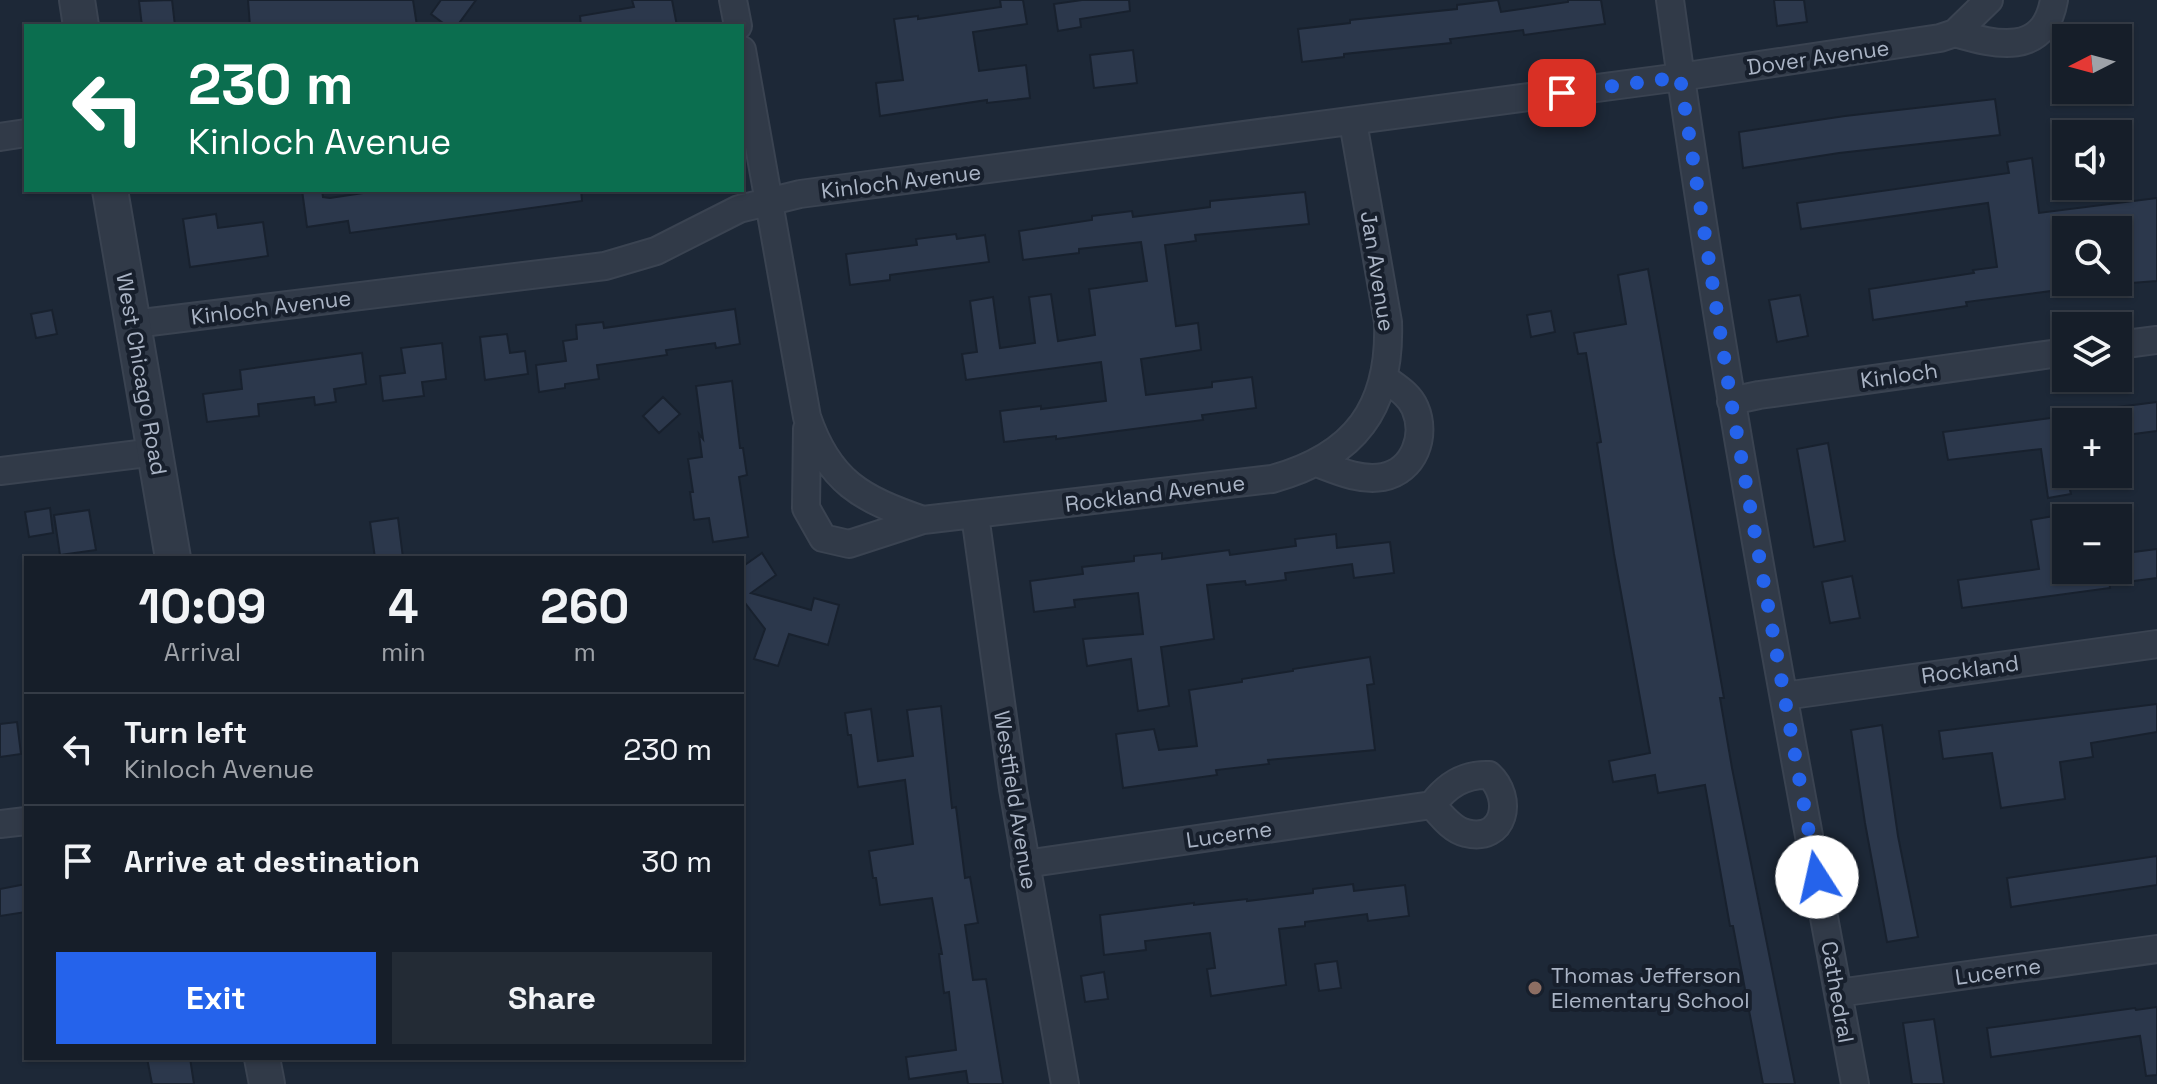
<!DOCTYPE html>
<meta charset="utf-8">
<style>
:root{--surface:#161e29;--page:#232b35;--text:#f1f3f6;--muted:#9ea2a8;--line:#353c46;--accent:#2563eb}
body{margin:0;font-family:"Space Grotesk",sans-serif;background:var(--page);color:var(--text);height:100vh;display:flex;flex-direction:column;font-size:30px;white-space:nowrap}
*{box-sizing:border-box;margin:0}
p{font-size:26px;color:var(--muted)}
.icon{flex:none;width:44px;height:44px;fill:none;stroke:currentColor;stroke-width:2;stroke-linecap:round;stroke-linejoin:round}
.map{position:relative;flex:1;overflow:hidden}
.side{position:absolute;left:24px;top:556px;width:720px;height:504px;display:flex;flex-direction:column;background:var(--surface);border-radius:0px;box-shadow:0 2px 6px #0004,0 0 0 2px var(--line)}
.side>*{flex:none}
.banner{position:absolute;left:24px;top:24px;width:720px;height:168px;border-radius:0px;box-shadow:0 2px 6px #0004,0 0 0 2px var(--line);background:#0b6e4f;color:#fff;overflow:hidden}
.needle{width:52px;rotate:264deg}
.tools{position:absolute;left:2052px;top:24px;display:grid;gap:16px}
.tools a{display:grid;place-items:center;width:80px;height:80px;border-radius:0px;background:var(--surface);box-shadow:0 2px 6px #0004,0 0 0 2px var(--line);font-size:40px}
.pin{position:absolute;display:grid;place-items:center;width:68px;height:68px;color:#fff;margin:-34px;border-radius:16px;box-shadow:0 4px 12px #0006}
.me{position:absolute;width:88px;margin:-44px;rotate:350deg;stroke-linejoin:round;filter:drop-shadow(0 0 6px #0008)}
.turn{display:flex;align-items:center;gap:28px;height:168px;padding:0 32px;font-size:36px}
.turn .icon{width:104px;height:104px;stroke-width:2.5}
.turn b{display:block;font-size:56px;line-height:68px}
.eta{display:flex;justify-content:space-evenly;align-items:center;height:136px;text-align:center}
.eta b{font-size:48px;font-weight:700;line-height:56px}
.button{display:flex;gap:16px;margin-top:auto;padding:16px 32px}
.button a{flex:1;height:92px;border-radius:0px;background:var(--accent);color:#fff;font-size:32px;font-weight:700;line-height:92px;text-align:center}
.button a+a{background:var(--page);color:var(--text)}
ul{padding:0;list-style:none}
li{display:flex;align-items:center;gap:24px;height:112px;padding:0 32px;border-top:2px solid var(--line)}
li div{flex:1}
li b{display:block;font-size:30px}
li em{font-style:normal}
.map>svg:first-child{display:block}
.building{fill:#2c384c;stroke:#18212e;stroke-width:2}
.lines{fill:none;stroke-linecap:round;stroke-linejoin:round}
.minor-casing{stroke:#3a4351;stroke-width:30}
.tertiary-casing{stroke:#3a4351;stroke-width:38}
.minor{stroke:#313a48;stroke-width:26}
.tertiary{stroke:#313a48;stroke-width:34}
.route{stroke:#2563eb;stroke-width:14;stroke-dasharray:0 25.2}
.education-dot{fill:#8d6e63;stroke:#171f2c;stroke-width:3}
.labels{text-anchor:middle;stroke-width:8;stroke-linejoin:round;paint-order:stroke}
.street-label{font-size:22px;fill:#aab4c5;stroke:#171f2c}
.poi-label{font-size:22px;fill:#aab4c5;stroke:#171f2c;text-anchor:start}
</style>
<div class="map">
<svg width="2157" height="1084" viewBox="0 0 2157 1084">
<rect width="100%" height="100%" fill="#1d2837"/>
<!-- building -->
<path class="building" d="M 172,0 L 175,26 L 142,26 L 139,1 Z
M 248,0 L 413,0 L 417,26 L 250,26 Z
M 441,0 L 476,0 L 457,26 L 447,26 L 431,14 Z
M 632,0 L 672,0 L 677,26 L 581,26 L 580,16 L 634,7 Z
M 1000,0 L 1023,0 L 1027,24 L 973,32 L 979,71 L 1026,65 L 1030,98 L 987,103 L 987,100 L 880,116 L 876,83 L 903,80 L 894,19 L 918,16 L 918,19 L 1001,7 Z
M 1082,0 L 1129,0 L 1130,11 L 1080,19 L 1081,27 L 1058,31 L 1054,4 Z
M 1498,0 L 1501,12 L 1568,2 L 1568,0 L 1601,0 L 1605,24 L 1524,35 L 1523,30 L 1450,39 L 1451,43 L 1344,54 L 1344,57 L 1302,62 L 1298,29 L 1350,23 L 1350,20 L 1457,9 L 1457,5 Z
M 1774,0 L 1804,0 L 1807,22 L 1777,26 Z
M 1133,50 L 1137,83 L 1094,88 L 1090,55 Z
M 1995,99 L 2000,135 L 1839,153 L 1743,168 L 1739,132 L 1845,116 Z
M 2032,158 L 2039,213 L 2157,198 L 2157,281 L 2118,284 L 2118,230 L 2066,230 L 2066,289 L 1966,302 L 1967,306 L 1873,320 L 1869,289 L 1974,273 L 1973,270 L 1997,267 L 1988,203 L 1801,229 L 1797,203 L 2009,173 L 2007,162 Z
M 302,190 L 322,190 L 323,197 L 330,198 L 383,190 L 581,190 L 582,201 L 350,233 L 348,221 L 307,227 Z
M 1305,192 L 1309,224 L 1195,235 L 1196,241 L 1165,245 L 1176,326 L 1198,323 L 1201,350 L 1141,359 L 1146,395 L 1212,387 L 1212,382 L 1252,377 L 1256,408 L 1202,415 L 1203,420 L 1056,439 L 1056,436 L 1004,442 L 1000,411 L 1041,406 L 1041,409 L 1106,401 L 1101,362 L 966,380 L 962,354 L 977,352 L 970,301 L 993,297 L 1000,348 L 1035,343 L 1029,297 L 1051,294 L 1058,341 L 1095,335 L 1089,289 L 1147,281 L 1141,242 L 1079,249 L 1079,253 L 1023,260 L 1019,231 L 1092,220 L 1092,216 L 1132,211 L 1133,217 L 1210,207 L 1210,201 Z
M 216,214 L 218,228 L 263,222 L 268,256 L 190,267 L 183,219 Z
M 956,234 L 957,239 L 985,235 L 989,262 L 890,275 L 890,280 L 850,285 L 846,254 L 917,245 L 916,239 Z
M 1648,269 L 1724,698 L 1720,698 L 1732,768 L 1795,1084 L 1763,1084 L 1733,926 L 1730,926 L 1705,785 L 1658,793 L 1655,775 L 1613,782 L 1609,761 L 1650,753 L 1614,554 L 1597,443 L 1601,442 L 1586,353 L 1578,354 L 1574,333 L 1626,324 L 1618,275 Z
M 1800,295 L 1808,336 L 1777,342 L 1769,300 Z
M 735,309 L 740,344 L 716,348 L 715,343 L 666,350 L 667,355 L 597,365 L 599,379 L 565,384 L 565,388 L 539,392 L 536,365 L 566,361 L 563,341 L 577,339 L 576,325 L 603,322 L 604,328 Z
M 52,310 L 57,334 L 36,338 L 31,314 Z
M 1551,311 L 1555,332 L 1531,337 L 1527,315 Z
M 507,334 L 510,353 L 525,351 L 528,374 L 485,380 L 480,337 Z
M 442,343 L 446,379 L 422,382 L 424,396 L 383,401 L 380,376 L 405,373 L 401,348 Z
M 362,353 L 366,384 L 334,389 L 336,402 L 315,405 L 314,397 L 258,404 L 259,416 L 207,422 L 203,394 L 242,389 L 240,370 Z
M 732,381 L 740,448 L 743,448 L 747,475 L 739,477 L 748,537 L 713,542 L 709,518 L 694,520 L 690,492 L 693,492 L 688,459 L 702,457 L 699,434 L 703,439 L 696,386 Z
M 663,397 L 680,414 L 659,433 L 643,416 Z
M 2157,402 L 2157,431 L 2118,436 L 2118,407 Z
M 2066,416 L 2066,474 L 2071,494 L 2048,498 L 2041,449 L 1948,460 L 1943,432 Z
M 1828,443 L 1845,541 L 1814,547 L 1797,449 Z
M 50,508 L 53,533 L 29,537 L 25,512 Z
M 89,510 L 96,550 L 60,555 L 54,515 Z
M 2054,516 L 2062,566 L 2066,565 L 2066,570 L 2108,570 L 2110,588 L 1962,608 L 1958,580 L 2039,569 L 2031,520 Z
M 398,518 L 403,558 L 375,558 L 370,522 Z
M 1336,534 L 1337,548 L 1390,542 L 1394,573 L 1354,578 L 1352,564 L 1285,573 L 1286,580 L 1246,585 L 1245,581 L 1207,585 L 1214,639 L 1161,647 L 1169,706 L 1138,711 L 1131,659 L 1087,666 L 1083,639 L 1143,634 L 1138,593 L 1074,600 L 1075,607 L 1034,612 L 1030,581 L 1083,574 L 1082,567 L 1134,561 L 1134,556 L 1162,553 L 1162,559 L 1229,550 L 1230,555 L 1296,546 L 1295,539 Z
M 2157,549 L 2157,578 L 2118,583 L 2118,554 Z
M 762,553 L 776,575 L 751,593 L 811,610 L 814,598 L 839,605 L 828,645 L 789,634 L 778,666 L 754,659 L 765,629 L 742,599 L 742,567 Z
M 1852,576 L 1860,618 L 1830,623 L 1822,582 Z
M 1370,657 L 1374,684 L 1367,685 L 1375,750 L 1268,760 L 1269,764 L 1216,770 L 1217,775 L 1123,788 L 1116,734 L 1154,729 L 1159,750 L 1197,746 L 1189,690 L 1242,682 L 1242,679 L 1293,671 L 1293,669 Z
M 2157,704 L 2157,732 L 2091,743 L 2093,757 L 2060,762 L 2065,799 L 2001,808 L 1992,753 L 1943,759 L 1939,731 Z
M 941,706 L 952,808 L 956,807 L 965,878 L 970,877 L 978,923 L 965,925 L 973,980 L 986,979 L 1003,1084 L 968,1084 L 966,1071 L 909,1079 L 906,1057 L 956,1050 L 949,992 L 944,993 L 939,954 L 942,954 L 932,898 L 880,905 L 876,878 L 873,878 L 869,851 L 913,844 L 905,780 L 858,787 L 851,735 L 848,735 L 845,713 L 871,709 L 878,761 L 913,756 L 907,710 Z
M 17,722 L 21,754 L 0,757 L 0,724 Z
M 1882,725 L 1898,836 L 1918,937 L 1887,942 L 1865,823 L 1851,730 Z
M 2157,856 L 2157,885 L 2011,907 L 2007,878 Z
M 26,884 L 26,912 L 0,916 L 0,889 Z
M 1353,884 L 1354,891 L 1405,885 L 1409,916 L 1368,921 L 1367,914 L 1305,922 L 1305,926 L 1279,929 L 1286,985 L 1211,996 L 1207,969 L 1215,968 L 1210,933 L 1145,941 L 1146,950 L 1104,955 L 1100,915 L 1194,903 L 1194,905 L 1247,899 L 1247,901 L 1313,893 L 1313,889 Z
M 1337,961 L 1341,988 L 1319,991 L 1315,964 Z
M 1104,972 L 1108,999 L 1085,1002 L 1081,976 Z
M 2157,1007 L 2157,1075 L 2146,1076 L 2140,1036 L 1991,1057 L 1987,1028 L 2135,1008 L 2136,1010 Z
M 1934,1019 L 1944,1084 L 1912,1084 L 1903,1023 Z
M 147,1058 L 190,1058 L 194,1084 L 152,1084 Z"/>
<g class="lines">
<defs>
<path id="minor" d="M 733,0 L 738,26
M 1670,0 C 1720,363 1788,724 1855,1084
M 1955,33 C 1996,45 2044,57 2054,0
M 742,50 L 807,417 C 829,482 862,499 923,520 L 1272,479 C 1355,456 1391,408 1388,322 L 1353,122
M 0,137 L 26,133
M 134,324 L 605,266 L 656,251 L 739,209 L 800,194 L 1680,77 L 1940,38 L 1955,33 L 1989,0
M 2118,345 L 2157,340
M 1731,401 L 1759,395 L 2066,352
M 807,429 L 806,508 L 823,538 L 849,544 L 923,520
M 1317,463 C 1338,471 1360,481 1383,477 C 1414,471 1427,436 1415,408 C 1409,394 1396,387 1384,378
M 0,471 L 155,452
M 975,515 L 1013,789 L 1065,1084
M 1784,696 L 2157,644
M 0,824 L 26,821
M 1025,864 L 1432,805 C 1441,815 1452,830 1466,833 C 1505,843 1514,798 1489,775 C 1464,774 1447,785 1432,805
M 1838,993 L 2157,949"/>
<path id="tertiary" d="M 77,0 L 81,26
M 110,190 L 173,558
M 262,1058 L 267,1084"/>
</defs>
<!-- minor casing -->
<use href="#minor" class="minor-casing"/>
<!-- tertiary casing -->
<use href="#tertiary" class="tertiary-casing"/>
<!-- minor -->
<use href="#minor" class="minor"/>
<!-- tertiary -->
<use href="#tertiary" class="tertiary"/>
</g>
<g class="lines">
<!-- route -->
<path class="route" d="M 1562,93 L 1680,77 L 1731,401 L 1817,877"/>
</g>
<!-- markers -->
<circle class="education-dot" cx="1535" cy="988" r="8"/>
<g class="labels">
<!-- street labels -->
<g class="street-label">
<text transform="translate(1818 57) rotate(-8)" y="8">Dover Avenue</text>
<text transform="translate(901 181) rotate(-7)" y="8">Kinloch Avenue</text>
<text transform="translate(1378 271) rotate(81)" y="8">Jan Avenue</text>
<text transform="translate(271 307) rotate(-7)" y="8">Kinloch Avenue</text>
<text transform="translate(142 374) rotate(80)" y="8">West Chicago Road</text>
<text transform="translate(1899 375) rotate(-8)" y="8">Kinloch</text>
<text transform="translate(1155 493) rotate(-7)" y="8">Rockland Avenue</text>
<text transform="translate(1970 669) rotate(-8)" y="8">Rockland</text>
<text transform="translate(1016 800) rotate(81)" y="8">Westfield Avenue</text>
<text transform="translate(1229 834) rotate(-8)" y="8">Lucerne</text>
<text transform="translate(1998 971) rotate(-8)" y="8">Lucerne</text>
<text transform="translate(1838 992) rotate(80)" y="8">Cathedral</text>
</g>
<!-- poi labels -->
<g class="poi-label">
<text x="1551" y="983">Thomas Jefferson<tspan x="1551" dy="25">Elementary School</tspan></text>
</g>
</g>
</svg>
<div class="tools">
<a><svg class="needle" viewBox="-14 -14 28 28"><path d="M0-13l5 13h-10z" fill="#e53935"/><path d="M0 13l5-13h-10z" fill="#9ea2a8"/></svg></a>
<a><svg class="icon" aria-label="sound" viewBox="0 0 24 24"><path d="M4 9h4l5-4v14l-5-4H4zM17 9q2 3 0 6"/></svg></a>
<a><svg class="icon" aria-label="search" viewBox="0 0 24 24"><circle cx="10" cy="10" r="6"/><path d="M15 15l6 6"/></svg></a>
<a><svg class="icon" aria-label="layers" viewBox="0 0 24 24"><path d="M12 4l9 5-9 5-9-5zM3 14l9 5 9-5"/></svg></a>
<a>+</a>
<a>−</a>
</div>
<div class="pin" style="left:1562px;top:93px;background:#d93025"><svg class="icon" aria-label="arrive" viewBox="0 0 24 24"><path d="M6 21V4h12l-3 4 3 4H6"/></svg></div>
<svg class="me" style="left:1817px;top:877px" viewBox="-20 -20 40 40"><circle r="19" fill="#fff"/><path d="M0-13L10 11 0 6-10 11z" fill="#2563eb"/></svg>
<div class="banner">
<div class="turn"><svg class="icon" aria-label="left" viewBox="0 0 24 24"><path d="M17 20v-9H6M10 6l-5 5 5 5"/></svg><div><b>230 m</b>Kinloch Avenue</div></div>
</div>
<section class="side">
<div class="eta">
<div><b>10:09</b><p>Arrival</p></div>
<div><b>4</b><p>min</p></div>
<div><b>260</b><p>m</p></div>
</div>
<ul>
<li><svg class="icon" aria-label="left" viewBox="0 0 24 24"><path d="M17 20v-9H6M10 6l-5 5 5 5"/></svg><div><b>Turn left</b><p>Kinloch Avenue</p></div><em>230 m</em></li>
<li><svg class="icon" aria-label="arrive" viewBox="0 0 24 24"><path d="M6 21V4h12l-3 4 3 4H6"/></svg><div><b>Arrive at destination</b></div><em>30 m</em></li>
</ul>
<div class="button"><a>Exit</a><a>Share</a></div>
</section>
</div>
